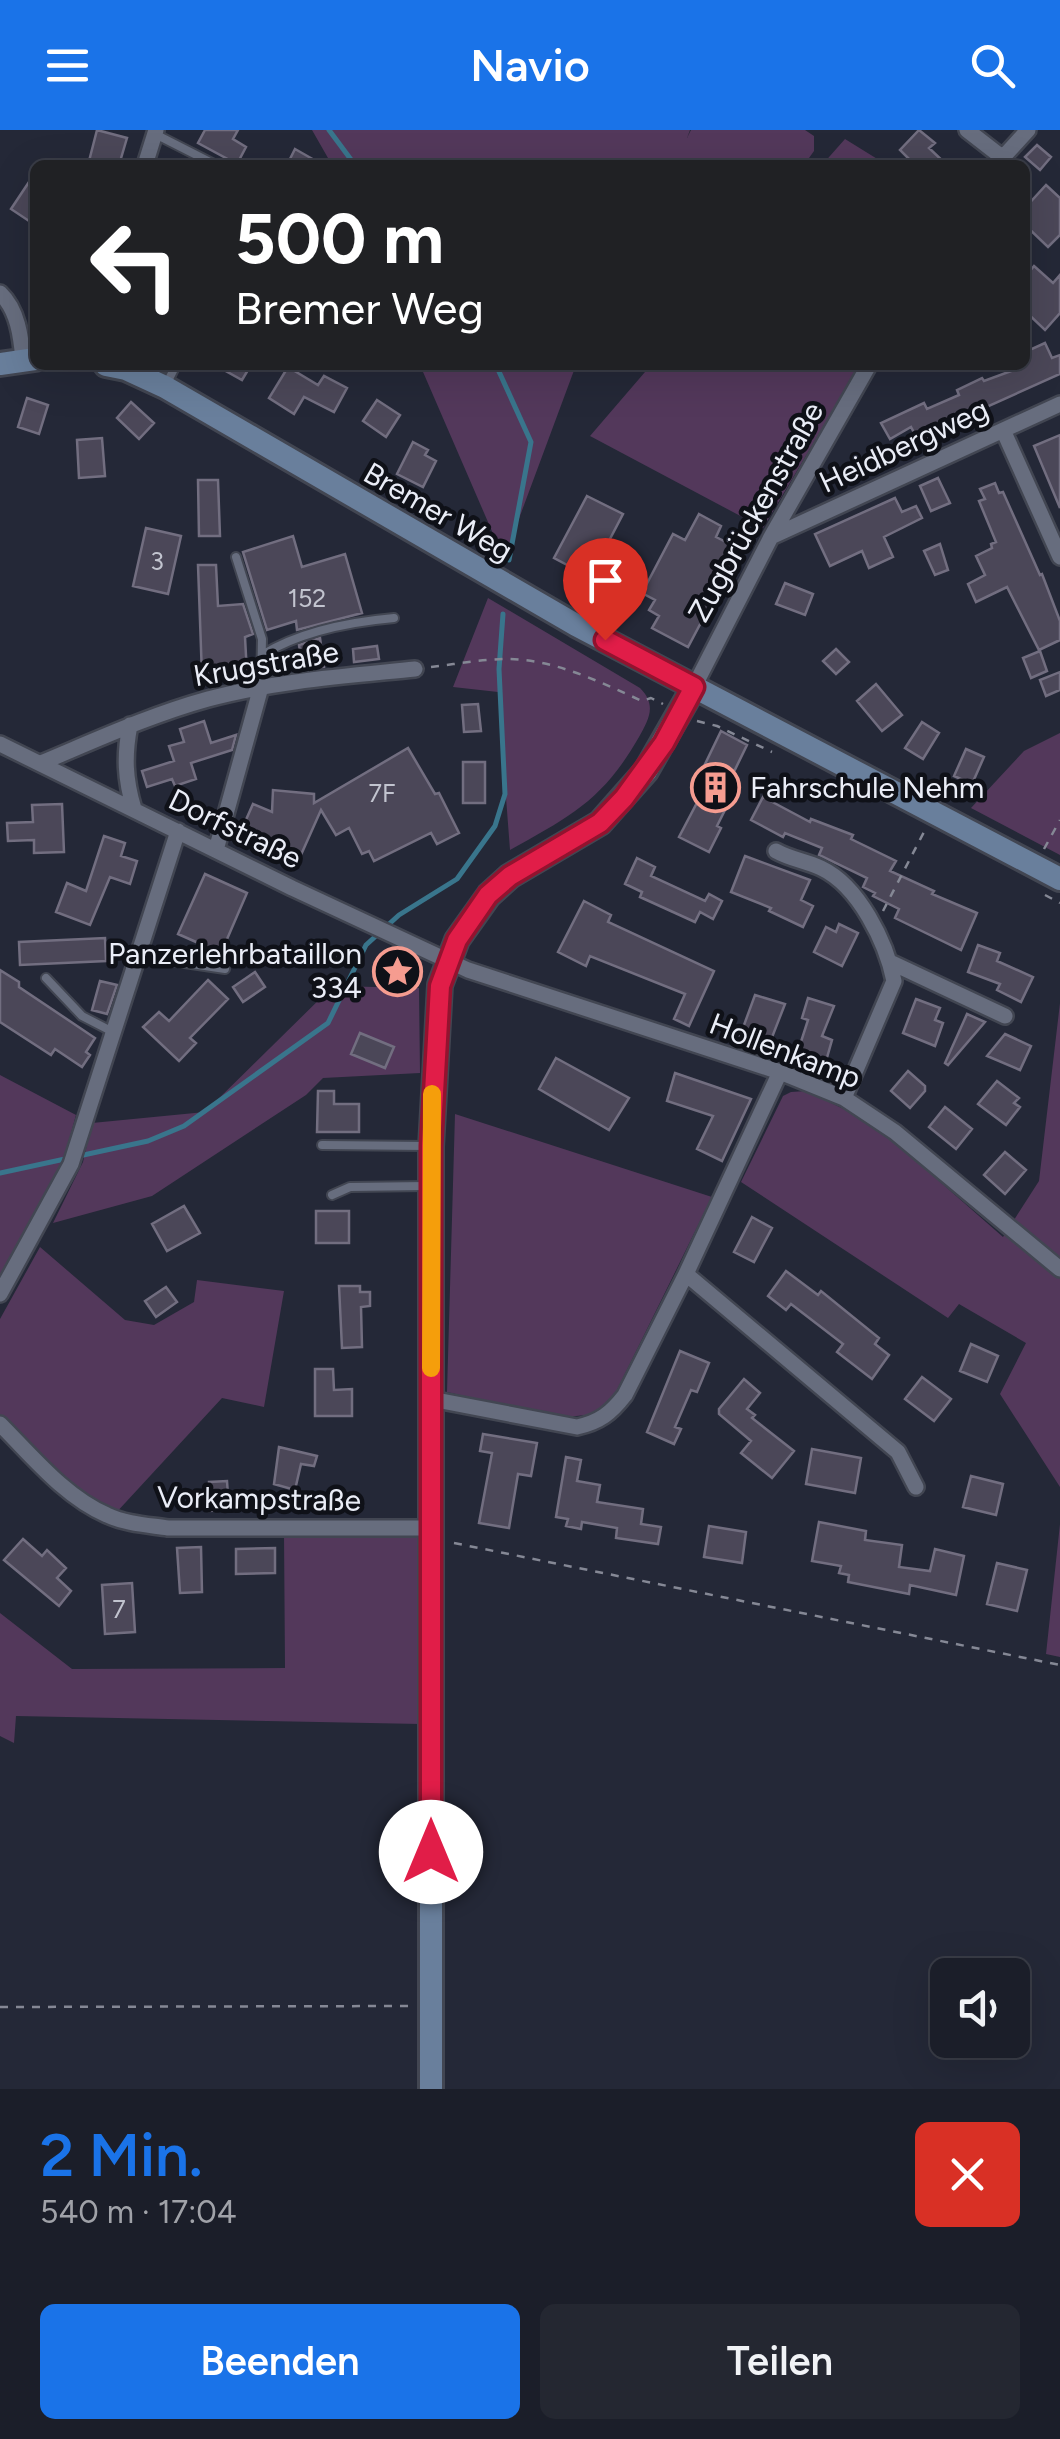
<!DOCTYPE html>
<html lang="de">
<meta charset="utf-8">
<style>
:root{--surface:#1b1e29;--page:#242731;--text:#f1f3f6;--muted:#a0a2a8;--line:#393c46;--accent:#1a73e8}
body{margin:0;font-family:Figtree,sans-serif;background:var(--page);color:var(--text);height:100vh;display:flex;flex-direction:column;font-size:38px;white-space:nowrap}
*{box-sizing:border-box;margin:0}
p{font-size:32px;color:var(--muted)}
.icon{flex:none;width:55px;height:55px;fill:none;stroke:currentColor;stroke-width:2;stroke-linecap:round;stroke-linejoin:round}
.map{position:relative;height:1959px;overflow:hidden}
.side{display:flex;flex-direction:column;background:var(--surface);flex:1}
.side>*{flex:none}
.top-card{position:absolute;left:30px;top:30px;width:1000px;height:210px;border-radius:15px;box-shadow:0 10px 40px #0002,0 0 0 2px var(--line);background:#202124;color:#fff;overflow:hidden}
.controls{position:absolute;left:930px;top:1828px;display:grid;gap:20px}
.controls a{display:grid;place-items:center;width:100px;height:100px;border-radius:15px;background:var(--surface);box-shadow:0 10px 40px #0002,0 0 0 2px var(--line);font-size:50px}
.pin{position:absolute;display:grid;place-items:center;width:85px;height:85px;color:#fff;margin:-102px -42px;border-radius:50% 50% 50% 0;rotate:-45deg;box-shadow:0 0 10px #0007}
.pin .icon{rotate:45deg}
.me{position:absolute;width:110px;margin:-55px;rotate:0deg;stroke-linejoin:round;filter:drop-shadow(0 0 8px #0008)}
.turn{display:flex;align-items:center;gap:35px;height:210px;padding:0 40px;font-size:45px}
.turn .icon{width:130px;height:130px;stroke-width:2.5}
.turn b{display:block;font-size:70px;line-height:85px}
.round{display:grid;place-items:center;flex:none;width:105px;height:105px;border-radius:15px;background:var(--page)}
.summary{display:flex;align-items:center;justify-content:space-between;height:170px;padding:0 40px}
h1{font-size:60px;font-weight:600;line-height:75px;color:var(--accent)}
.button{display:flex;gap:20px;margin-top:auto;padding:20px 40px}
.button a{flex:1;height:115px;border-radius:15px;background:var(--accent);color:#fff;font-size:40px;font-weight:600;line-height:115px;text-align:center}
.button a+a{background:var(--page);color:var(--text)}
header{display:flex;justify-content:space-between;align-items:center;height:130px;padding:0 40px;background:var(--accent);color:#fff;font-size:45px;font-weight:600}
.map>svg:first-child{display:block}
.green{fill:#53385b}
.lines{fill:none;stroke-linecap:round;stroke-linejoin:round}
.stream{stroke:#39758c;stroke-width:5}
.building{fill:#4b4758;stroke:#726e80;stroke-width:2.5}
.lane-casing{stroke:#424652;stroke-width:12}
.street-casing{stroke:#424652;stroke-width:20}
.secondary-casing{stroke:#424652;stroke-width:28}
.path{stroke:#858895;stroke-width:2.5;stroke-dasharray:8 8;stroke-linecap:butt}
.lane{stroke:#676d7e;stroke-width:8}
.street{stroke:#676d7e;stroke-width:15}
.secondary{stroke:#697f9c;stroke-width:22}
.route-casing{stroke:#92132f;stroke-width:25}
.route{stroke:#e11d48;stroke-width:18}
.slow{stroke:#f59e0b;stroke-width:18}
.labels{text-anchor:middle;stroke-width:9;stroke-linejoin:round;paint-order:stroke}
.number-label{font-size:25px;fill:#c2c4cf}
.street-label{font-size:30px;fill:#eaedf7;stroke:#0f1118}
.poi-label{font-size:30px;fill:#eaedf7;stroke:#0f1118;text-anchor:start}
</style>
<header><svg class="icon" aria-label="menu" viewBox="0 0 24 24"><path d="M4 6h16M4 12h16M4 18h16"/></svg>Navio<svg class="icon" aria-label="search" viewBox="0 0 24 24"><circle cx="10" cy="10" r="6"/><path d="M15 15l6 6"/></svg></header>
<div class="map">
<svg width="1060" height="1959" viewBox="0 0 1060 1959">
<rect width="100%" height="100%" fill="#242837"/>
<!-- green -->
<path class="green" d="M 312,0 L 690,0 L 687,8 L 691,0 L 805,0 L 814,6 L 814,21 L 804,35 L 332,35 Z
M 845,9 L 887,35 L 822,35 Z
M 420,235 L 576,235 L 504,429 Z
M 651,235 L 860,235 L 763,398 L 590,306 Z
M 488,468 L 640,558 C 657,575 649,589 639,607 C 603,670 571,686 510,720 L 498,562 L 453,557 Z
M 1060,603 L 1060,725 L 971,678 L 1024,621 Z
M 333,856 L 419,858 L 420,943 L 323,948 L 306,965 L 152,1066 L 53,1093 L 83,1032 L 92,993 L 205,982 Z
M 1060,873 L 1060,1357 L 1000,1264 L 1026,1213 L 959,1174 L 948,1188 L 741,1052 L 783,966 L 791,962 L 806,961 L 873,993 L 1003,1107 L 1039,1051 Z
M 0,945 L 76,985 L 63,1032 L 0,1146 Z
M 455,984 L 712,1067 L 616,1262 L 594,1284 L 559,1288 L 447,1262 Z
M 40,1117 L 125,1190 L 154,1195 L 194,1172 L 197,1150 L 284,1161 L 264,1277 L 222,1268 L 114,1385 L 86,1370 L 0,1286 L 0,1189 Z
M 1060,1394 L 1060,1527 L 1046,1524 Z
M 420,1403 L 421,1594 L 16,1586 L 14,1613 L 0,1606 L 0,1483 L 72,1539 L 285,1538 L 284,1404 Z"/>
<g class="lines">
<!-- stream -->
<path class="stream" d="M 329,0 L 355,35
M 496,235 L 531,312 L 509,430
M 0,1043 L 148,1011 L 184,996 L 328,893 L 366,815 L 399,785 L 457,749 L 495,696 L 505,664 L 499,539 L 503,484"/>
</g>
<!-- building -->
<path class="building" d="M 97,0 L 127,8 L 119,35 L 105,32 L 104,35 L 88,35 Z
M 205,0 L 238,0 L 233,9 L 246,17 L 237,34 L 198,13 Z
M 919,0 L 935,13 L 929,18 L 947,35 L 915,35 L 900,20 Z
M 1037,15 L 1051,27 L 1040,40 L 1025,27 Z
M 295,19 L 323,35 L 287,35 Z
M 35,43 L 35,95 L 11,79 Z
M 1046,55 L 1060,68 L 1060,105 L 1048,117 L 1025,95 L 1025,78 Z
M 1034,136 L 1053,153 L 1060,145 L 1060,183 L 1045,200 L 1025,181 L 1025,147 Z
M 1045,213 L 1052,228 L 1060,225 L 1060,244 L 955,291 L 942,298 L 943,301 L 919,312 L 911,297 L 890,309 L 881,293 L 924,273 L 927,279 L 959,265 L 957,260 L 982,248 L 984,251 L 1014,240 L 1012,235 L 1025,235 L 1025,222 Z
M 215,235 L 251,235 L 242,250 Z
M 288,237 L 318,255 L 324,246 L 347,258 L 334,282 L 304,267 L 294,284 L 269,268 Z
M 27,268 L 48,275 L 39,304 L 18,297 Z
M 377,270 L 400,285 L 386,307 L 363,291 Z
M 131,272 L 154,293 L 139,309 L 117,288 Z
M 1060,305 L 1060,378 L 1034,316 Z
M 102,308 L 105,346 L 79,348 L 77,310 Z
M 413,312 L 428,320 L 425,325 L 436,331 L 423,357 L 397,344 Z
M 938,348 L 950,373 L 931,381 L 920,356 Z
M 198,350 L 218,350 L 220,406 L 199,406 Z
M 995,353 L 999,363 L 1003,362 L 1040,445 L 1042,444 L 1060,491 L 1060,510 L 1039,520 L 1007,457 L 976,472 L 968,454 L 985,445 L 976,426 L 992,418 L 991,414 L 996,412 L 979,371 L 985,369 L 980,359 Z
M 587,366 L 623,384 L 590,447 L 554,428 Z
M 895,368 L 902,382 L 916,376 L 922,388 L 884,407 L 893,427 L 869,438 L 862,421 L 830,436 L 815,404 Z
M 699,384 L 721,396 L 716,407 L 740,419 L 688,517 L 652,498 L 659,486 L 649,480 L 655,470 L 642,463 L 673,404 L 685,410 Z
M 146,398 L 181,406 L 168,464 L 133,456 Z
M 293,406 L 302,437 L 345,424 L 362,483 L 297,500 L 296,491 L 267,500 L 243,422 Z
M 940,414 L 948,440 L 935,445 L 924,421 Z
M 198,435 L 216,435 L 218,476 L 243,474 L 253,504 L 245,507 L 247,544 L 202,546 Z
M 785,453 L 813,464 L 805,485 L 776,474 Z
M 320,508 L 324,537 L 303,540 L 299,515 Z
M 377,516 L 379,529 L 354,532 L 353,519 Z
M 836,519 L 849,532 L 836,544 L 823,531 Z
M 1040,521 L 1047,541 L 1031,548 L 1023,528 Z
M 1060,542 L 1060,560 L 1046,566 L 1040,550 Z
M 876,554 L 902,585 L 882,601 L 857,571 Z
M 478,574 L 481,601 L 464,602 L 462,575 Z
M 204,591 L 211,613 L 236,605 L 232,620 L 191,633 L 196,649 L 175,656 L 172,649 L 147,657 L 142,641 L 174,631 L 169,616 L 184,612 L 180,599 Z
M 922,592 L 939,603 L 923,629 L 905,618 Z
M 721,601 L 747,615 L 729,652 L 737,656 L 717,696 L 721,698 L 709,722 L 679,707 L 701,665 L 692,661 Z
M 408,618 L 435,664 L 439,663 L 459,703 L 437,714 L 431,703 L 374,731 L 369,721 L 362,724 L 349,698 L 336,705 L 321,680 L 296,736 L 237,710 L 253,674 L 272,682 L 273,660 L 314,664 L 314,673 Z
M 966,619 L 984,627 L 972,654 L 954,646 Z
M 463,632 L 485,632 L 485,673 L 463,673 Z
M 763,667 L 810,692 L 811,689 L 853,705 L 851,709 L 896,731 L 890,741 L 934,761 L 932,764 L 977,783 L 961,820 L 895,788 L 899,779 L 873,766 L 875,763 L 863,757 L 867,748 L 819,725 L 822,718 L 785,703 L 783,707 L 751,690 Z
M 62,674 L 64,722 L 34,723 L 34,710 L 8,711 L 7,693 L 33,692 L 32,675 Z
M 104,706 L 125,713 L 121,726 L 137,731 L 130,754 L 110,747 L 90,795 L 56,782 L 67,753 L 86,761 Z
M 745,726 L 810,750 L 801,770 L 813,776 L 803,797 L 769,781 L 771,778 L 731,762 Z
M 637,728 L 655,737 L 651,746 L 705,771 L 709,764 L 722,771 L 713,789 L 700,782 L 695,792 L 640,767 L 642,762 L 625,754 Z
M 205,744 L 247,763 L 221,823 L 178,804 Z
M 584,771 L 611,785 L 608,792 L 714,841 L 689,896 L 674,889 L 685,864 L 590,826 L 586,836 L 558,822 Z
M 839,794 L 858,803 L 842,836 L 814,822 L 826,797 L 836,802 Z
M 105,808 L 106,831 L 20,835 L 19,812 Z
M 978,815 L 1000,823 L 997,831 L 1033,847 L 1021,872 L 997,860 L 1000,854 L 968,842 Z
M 0,840 L 19,852 L 19,857 L 95,908 L 86,922 L 90,925 L 82,937 L 55,919 L 51,925 L 0,892 Z
M 255,842 L 265,857 L 243,872 L 233,857 Z
M 208,850 L 228,869 L 190,908 L 196,913 L 179,931 L 143,897 L 159,882 L 169,891 Z
M 100,851 L 117,855 L 107,884 L 92,880 Z
M 755,865 L 785,874 L 769,915 L 740,906 Z
M 808,868 L 834,876 L 822,906 L 832,910 L 826,931 L 798,921 L 808,890 L 802,888 Z
M 916,869 L 940,878 L 935,890 L 943,893 L 935,916 L 903,903 Z
M 967,884 L 985,892 L 948,935 L 945,933 Z
M 360,903 L 394,917 L 385,938 L 351,924 Z
M 1005,904 L 1031,916 L 1020,940 L 987,926 Z
M 556,928 L 629,968 L 609,1000 L 539,959 Z
M 908,941 L 925,956 L 925,961 L 910,978 L 891,961 Z
M 675,943 L 751,969 L 722,1031 L 697,1019 L 713,986 L 667,971 Z
M 997,951 L 1019,968 L 1014,973 L 1020,977 L 1006,995 L 978,974 Z
M 318,961 L 334,961 L 334,974 L 359,974 L 359,1002 L 317,1002 Z
M 945,977 L 972,999 L 956,1019 L 929,997 Z
M 1005,1022 L 1026,1040 L 1005,1064 L 984,1045 Z
M 184,1076 L 200,1103 L 167,1121 L 152,1094 Z
M 316,1081 L 349,1081 L 349,1113 L 316,1113 Z
M 752,1087 L 772,1098 L 754,1132 L 734,1122 Z
M 786,1141 L 818,1165 L 821,1161 L 879,1208 L 875,1214 L 889,1225 L 872,1249 L 837,1222 L 843,1214 L 791,1174 L 786,1180 L 768,1166 Z
M 339,1156 L 360,1156 L 360,1162 L 370,1162 L 370,1176 L 361,1177 L 362,1217 L 342,1218 Z
M 166,1157 L 177,1172 L 156,1187 L 145,1171 Z
M 971,1214 L 998,1226 L 987,1252 L 960,1241 Z
M 680,1221 L 709,1233 L 697,1262 L 691,1260 L 675,1297 L 681,1299 L 674,1314 L 647,1302 Z
M 315,1239 L 333,1239 L 334,1260 L 352,1259 L 352,1286 L 315,1286 Z
M 922,1247 L 951,1269 L 934,1291 L 905,1269 Z
M 744,1249 L 760,1263 L 747,1279 L 755,1285 L 752,1288 L 794,1321 L 772,1348 L 741,1323 L 751,1311 L 719,1284 L 719,1279 Z
M 483,1304 L 537,1313 L 531,1346 L 518,1344 L 509,1398 L 479,1393 L 492,1323 L 480,1321 Z
M 279,1317 L 317,1326 L 314,1336 L 301,1334 L 295,1360 L 274,1354 Z
M 812,1319 L 861,1328 L 855,1363 L 806,1354 Z
M 566,1327 L 581,1330 L 577,1351 L 600,1355 L 597,1372 L 643,1379 L 641,1394 L 661,1397 L 658,1414 L 616,1408 L 617,1398 L 582,1392 L 581,1399 L 566,1396 L 568,1389 L 556,1387 Z
M 971,1346 L 1003,1354 L 996,1385 L 963,1377 Z
M 227,1351 L 229,1380 L 209,1381 L 209,1352 Z
M 819,1392 L 866,1401 L 865,1410 L 902,1415 L 899,1437 L 930,1441 L 935,1419 L 964,1426 L 956,1465 L 910,1455 L 909,1464 L 848,1452 L 849,1445 L 839,1443 L 841,1436 L 812,1431 Z
M 709,1396 L 746,1402 L 742,1433 L 704,1427 Z
M 23,1409 L 42,1426 L 47,1420 L 66,1438 L 57,1448 L 71,1461 L 59,1476 L 4,1430 Z
M 201,1417 L 202,1462 L 180,1463 L 177,1418 Z
M 275,1418 L 275,1443 L 236,1444 L 236,1419 Z
M 997,1433 L 1027,1440 L 1017,1481 L 987,1474 Z
M 132,1453 L 135,1502 L 105,1504 L 102,1455 Z"/>
<g class="lines">
<defs>
<path id="lane" d="M 155,4 L 216,35
M 167,253 L 176,235
M 236,427 L 262,509 L 261,557
M 262,525 C 301,501 349,492 394,488
M 138,826 L 225,839
M 46,848 L 82,886 L 113,902
M 322,1015 L 427,1016
M 332,1065 L 350,1057 L 426,1056"/>
<path id="street" d="M 967,0 L 1003,28
M 145,35 L 156,0
M 996,35 L 1028,0
M 0,163 C 18,180 21,207 23,230
M 1003,300 L 1060,427
M 771,407 L 1060,274
M 694,557 L 771,407 L 869,235
M 130,595 C 124,626 125,649 134,679
M 0,614 L 292,758 L 468,840 L 780,942 L 844,968 L 895,1002 L 1060,1139
M 41,633 C 96,610 150,585 208,569 C 275,551 346,546 415,539
M 216,720 L 261,557
M 776,721 C 790,729 806,731 821,738 C 859,756 886,812 894,851 L 844,968
M 890,832 L 1005,886
M 686,1144 L 898,1322 L 916,1357
M 0,1164 L 71,1034 L 178,701
M 431,1269 L 577,1297 C 600,1292 611,1283 625,1265 L 686,1144 L 780,942
M 0,1294 C 32,1326 65,1367 107,1385 C 126,1394 148,1395 168,1398 L 432,1398"/>
<path id="secondary" d="M 0,234 L 35,229
M 106,235 L 126,239 L 165,257 L 576,495 L 1060,749
M 431,1959 L 431,1017 L 440,855 L 457,810 L 489,765 L 510,746 L 600,693 L 646,641 L 694,557"/>
</defs>
<!-- lane casing -->
<use href="#lane" class="lane-casing"/>
<!-- street casing -->
<use href="#street" class="street-casing"/>
<!-- secondary casing -->
<use href="#secondary" class="secondary-casing"/>
<!-- path -->
<path class="path" d="M 805,34 L 806,35
M 431,537 C 457,534 483,529 509,529 C 556,530 600,552 642,571 L 651,568 L 663,574
M 697,591 L 717,596 L 772,622
M 1044,719 L 1060,690
M 1045,765 L 1060,773
M 883,781 L 925,700
M 454,1413 L 1060,1535
M 0,1877 L 409,1876"/>
<!-- lane -->
<use href="#lane" class="lane"/>
<!-- street -->
<use href="#street" class="street"/>
<!-- secondary -->
<use href="#secondary" class="secondary"/>
</g>
<g class="lines">
<defs>
<path id="route" d="M 431,1722 L 431,1016 L 440,856 L 457,810 L 488,765 L 510,746 L 600,693 L 624,668 L 664,613 L 694,557 L 605,510"/>
</defs>
<!-- route casing -->
<use href="#route" class="route-casing"/>
<!-- route -->
<use href="#route" class="route"/>
<!-- slow -->
<path class="slow" d="M 431,1238 L 432,964"/>
</g>
<!-- icons -->
<defs>
<symbol id="building-ring" viewBox="-11 -11 22 22"><circle r="9.5" fill="#0f1118" stroke="#f59c90" stroke-width="1.5"/><path d="M-4-6H4V6H1V3H-1V6H-4ZM-2.5-4.3h1.7v1.8h-1.7ZM.8-4.3h1.7v1.8H.8ZM-2.5-1h1.7V.8h-1.7ZM.8-1h1.7V.8H.8Z" fill="#f59c90"/></symbol>
<symbol id="sight-ring" viewBox="-11 -11 22 22"><circle r="9.5" fill="#0f1118" stroke="#f59c90" stroke-width="1.5"/><path d="M0-6L1.8-2.2L6-1.7L2.9 1.2L3.7 5.4L0 3.3L-3.7 5.4L-2.9 1.2L-6-1.7L-1.8-2.2Z" fill="#f59c90"/></symbol>
</defs>
<g fill-rule="evenodd">
<use href="#building-ring" x="688" y="630" width="55" height="55"/>
<use href="#sight-ring" x="370" y="814" width="55" height="55"/>
</g>
<g class="labels">
<!-- number labels -->
<g class="number-label">
<text x="157" y="440">3</text>
<text x="307" y="477">152</text>
<text x="382" y="672">7F</text>
<text x="119" y="1488">7</text>
</g>
<!-- street labels -->
<g class="street-label">
<text transform="translate(904 316) rotate(-25)" y="10">Heidbergweg</text>
<text transform="translate(438 382) rotate(30)" y="10">Bremer Weg</text>
<text transform="translate(756 382) rotate(-61)" y="10">Zugbrückenstraße</text>
<text transform="translate(266 534) rotate(-10)" y="10">Krugstraße</text>
<text transform="translate(235 699) rotate(26)" y="10">Dorfstraße</text>
<text transform="translate(785 921) rotate(21)" y="10">Hollenkamp</text>
<text transform="translate(259 1369) rotate(1)" y="10">Vorkampstraße</text>
</g>
<!-- poi labels -->
<g class="poi-label">
<text x="750" y="668">Fahrschule Nehm</text>
<text x="362" y="834" text-anchor="end">Panzerlehrbataillon<tspan x="362" dy="34">334</tspan></text>
</g>
</g>
</svg>
<div class="controls">
<a><svg class="icon" aria-label="sound" viewBox="0 0 24 24"><path d="M4 9h4l5-4v14l-5-4H4zM17 9q2 3 0 6"/></svg></a>
</div>
<div class="pin" style="left:605px;top:510px;background:#d93025"><svg class="icon" aria-label="arrive" viewBox="0 0 24 24"><path d="M6 21V4h12l-3 4 3 4H6"/></svg></div>
<svg class="me" style="left:431px;top:1722px" viewBox="-20 -20 40 40"><circle r="19" fill="#fff"/><path d="M0-13L10 11 0 6-10 11z" fill="#e11d48"/></svg>
<div class="top-card">
<div class="turn"><svg class="icon" aria-label="left" viewBox="0 0 24 24"><path d="M17 20v-9H6M10 6l-5 5 5 5"/></svg><div><b>500 m</b>Bremer Weg</div></div>
</div>
</div>
<section class="side">
<div class="summary"><div><h1>2 Min.</h1><p>540 m · 17:04</p></div><a class="round" style="background:#d93025;color:#fff"><svg class="icon" aria-label="close" viewBox="0 0 24 24"><path d="M6 6l12 12M18 6L6 18"/></svg></a></div>
<div class="button"><a>Beenden</a><a>Teilen</a></div>
</section>
